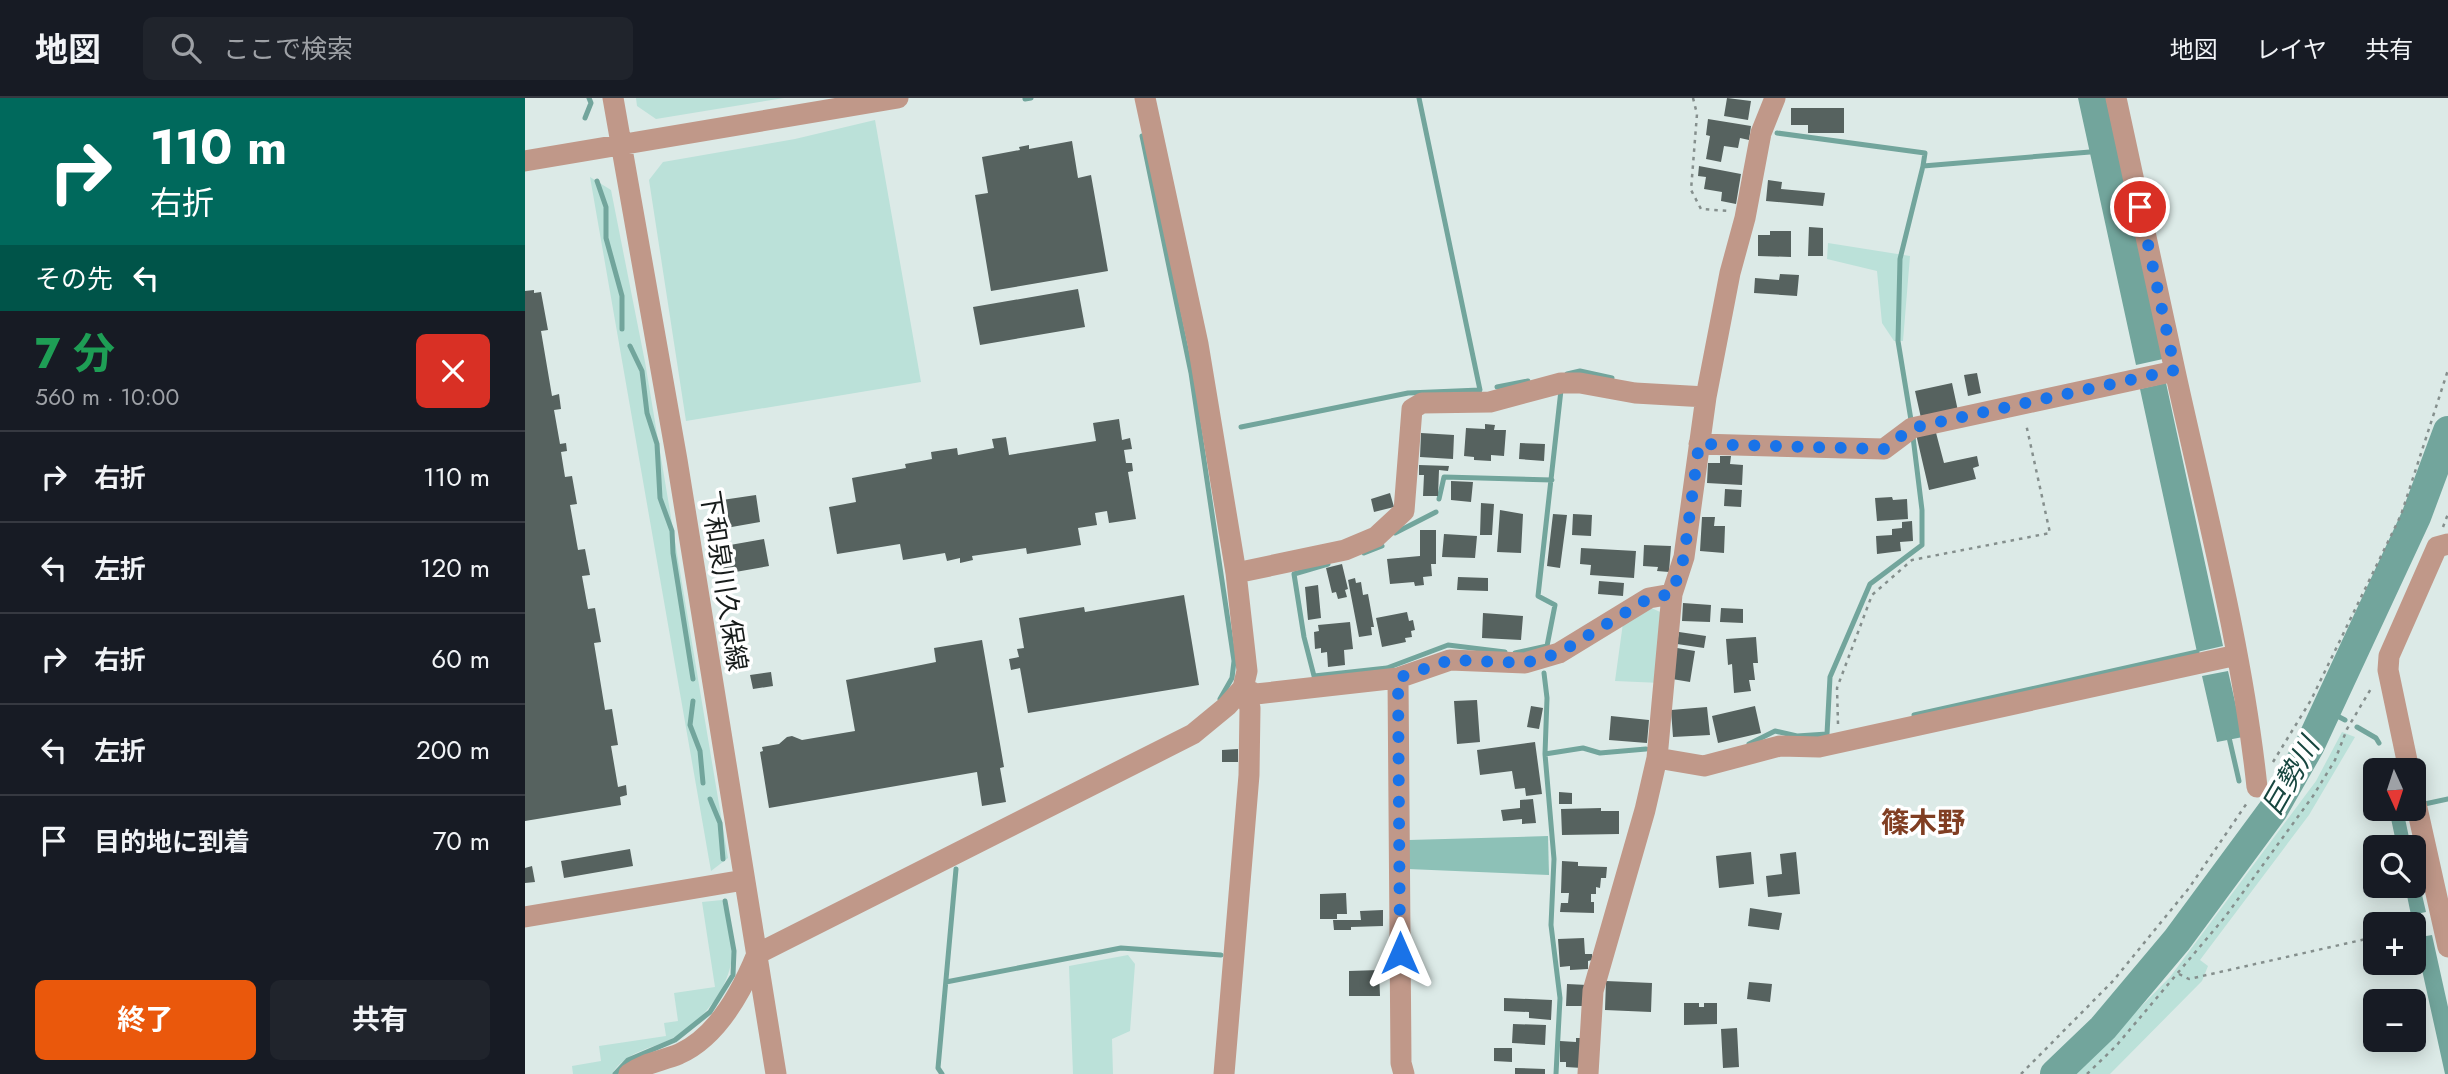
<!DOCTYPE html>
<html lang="ja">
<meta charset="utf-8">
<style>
:root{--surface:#171b24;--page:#20242c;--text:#f1f3f6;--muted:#9ea1a6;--line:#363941;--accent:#ea580c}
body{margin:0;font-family:Jost,"Noto Sans JP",sans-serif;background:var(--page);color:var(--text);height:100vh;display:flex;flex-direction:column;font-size:26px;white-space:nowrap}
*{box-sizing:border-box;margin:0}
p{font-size:23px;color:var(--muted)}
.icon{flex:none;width:38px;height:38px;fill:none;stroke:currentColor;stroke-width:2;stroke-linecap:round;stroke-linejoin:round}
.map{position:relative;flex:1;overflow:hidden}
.sheet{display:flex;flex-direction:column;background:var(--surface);width:525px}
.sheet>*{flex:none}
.banner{background:#00695c;color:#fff;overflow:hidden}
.needle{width:46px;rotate:177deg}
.buttons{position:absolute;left:1838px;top:660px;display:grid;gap:14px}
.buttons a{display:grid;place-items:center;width:63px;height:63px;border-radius:10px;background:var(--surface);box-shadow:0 4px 18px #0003;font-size:35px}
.pin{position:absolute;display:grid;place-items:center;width:60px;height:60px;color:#fff;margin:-30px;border:4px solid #fff;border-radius:50%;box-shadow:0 2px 7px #0007}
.me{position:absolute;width:77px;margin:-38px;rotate:0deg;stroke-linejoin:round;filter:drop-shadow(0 0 5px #0008)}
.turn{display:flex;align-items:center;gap:24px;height:147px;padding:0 35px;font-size:32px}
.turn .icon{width:91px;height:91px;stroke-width:2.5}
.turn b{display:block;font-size:49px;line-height:60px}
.then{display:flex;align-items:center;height:66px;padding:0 35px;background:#0003;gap:14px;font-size:26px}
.round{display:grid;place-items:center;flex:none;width:74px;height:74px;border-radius:10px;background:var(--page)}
.summary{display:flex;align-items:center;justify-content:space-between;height:119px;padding:0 35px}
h1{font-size:42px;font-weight:700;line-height:52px;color:#1e9e55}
.button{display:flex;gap:14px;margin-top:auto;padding:14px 35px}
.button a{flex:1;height:80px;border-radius:10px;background:var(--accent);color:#fff;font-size:28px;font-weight:700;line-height:80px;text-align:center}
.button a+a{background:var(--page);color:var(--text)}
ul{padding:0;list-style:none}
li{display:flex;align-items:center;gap:21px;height:91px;padding:0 35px;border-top:2px solid var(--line)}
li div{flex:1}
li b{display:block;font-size:26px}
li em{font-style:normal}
header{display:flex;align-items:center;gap:42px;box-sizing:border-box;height:98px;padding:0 35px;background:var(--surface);border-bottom:2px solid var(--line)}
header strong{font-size:33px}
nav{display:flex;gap:38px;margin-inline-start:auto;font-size:24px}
.search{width:490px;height:63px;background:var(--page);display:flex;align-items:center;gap:18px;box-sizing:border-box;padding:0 24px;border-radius:10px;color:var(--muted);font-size:26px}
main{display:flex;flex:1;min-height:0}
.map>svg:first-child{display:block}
.green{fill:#bbe1d9}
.forest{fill:#8dc1b7}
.water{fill:#72a59c}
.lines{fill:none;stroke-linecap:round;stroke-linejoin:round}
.stream{stroke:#72a59c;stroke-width:5}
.river{stroke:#72a59c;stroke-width:30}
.building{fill:#56625f}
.path{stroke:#858f8d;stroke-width:2.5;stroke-dasharray:3.5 5;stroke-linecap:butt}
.minor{stroke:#c09889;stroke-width:21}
.route{stroke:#1a73e8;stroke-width:12;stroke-dasharray:0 21.6}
.labels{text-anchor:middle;stroke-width:7;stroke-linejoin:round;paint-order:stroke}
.street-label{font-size:26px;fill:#171c1b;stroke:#fff}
.water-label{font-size:28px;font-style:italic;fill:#17463f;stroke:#fff}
.neighbourhood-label{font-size:28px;font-weight:bold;fill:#803e22;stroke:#fff}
</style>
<header>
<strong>地図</strong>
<div class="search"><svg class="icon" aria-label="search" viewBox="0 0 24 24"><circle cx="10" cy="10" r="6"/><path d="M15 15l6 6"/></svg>ここで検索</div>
<nav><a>地図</a><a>レイヤ</a><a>共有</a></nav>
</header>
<main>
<section class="sheet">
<div class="banner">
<div class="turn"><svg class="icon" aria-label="right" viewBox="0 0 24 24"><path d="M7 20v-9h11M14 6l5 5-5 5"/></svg><div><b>110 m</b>右折</div></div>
<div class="then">その先<svg class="icon" aria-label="left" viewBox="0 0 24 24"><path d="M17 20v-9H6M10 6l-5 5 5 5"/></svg></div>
</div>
<div class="summary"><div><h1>7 分</h1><p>560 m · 10:00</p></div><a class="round" style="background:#d93025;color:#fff"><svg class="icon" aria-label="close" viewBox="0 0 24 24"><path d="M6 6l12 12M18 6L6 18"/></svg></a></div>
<ul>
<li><svg class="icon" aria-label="right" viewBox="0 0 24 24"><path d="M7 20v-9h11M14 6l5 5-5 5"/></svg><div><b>右折</b></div><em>110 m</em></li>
<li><svg class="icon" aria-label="left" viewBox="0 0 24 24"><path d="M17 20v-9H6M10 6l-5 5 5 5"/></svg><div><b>左折</b></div><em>120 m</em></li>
<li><svg class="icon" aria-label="right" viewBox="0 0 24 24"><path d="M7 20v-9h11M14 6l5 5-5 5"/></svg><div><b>右折</b></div><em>60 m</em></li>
<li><svg class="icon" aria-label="left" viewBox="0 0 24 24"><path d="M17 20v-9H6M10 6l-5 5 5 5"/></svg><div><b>左折</b></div><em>200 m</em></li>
<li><svg class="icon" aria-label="arrive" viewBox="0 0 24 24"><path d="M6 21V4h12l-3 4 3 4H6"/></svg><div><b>目的地に到着</b></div><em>70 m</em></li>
</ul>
<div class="button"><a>終了</a><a>共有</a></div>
</section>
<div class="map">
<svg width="1923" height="976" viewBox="0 0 1923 976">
<rect width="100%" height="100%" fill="#dceae7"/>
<!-- green -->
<path class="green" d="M 111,0 L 259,0 L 131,21 L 112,8 Z
M 350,22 L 396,284 L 161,323 L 124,82 L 138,64 L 270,41 Z
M 65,79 L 86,92 L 120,264 L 203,760 L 186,773 Z
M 1303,145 L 1385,158 L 1378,243 L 1369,243 L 1357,225 L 1352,173 L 1302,161 Z
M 1124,509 L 1142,517 L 1136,585 L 1090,583 L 1098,525 Z
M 1817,634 L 1830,639 L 1784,717 L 1675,862 L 1683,868 L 1677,883 L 1585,976 L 1550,976 L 1645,879 L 1791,683 Z
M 197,802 C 201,819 207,838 207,856 C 206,889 176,926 146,941 C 124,952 101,953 87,976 L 48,976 L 47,968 L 76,963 L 74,948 L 141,938 L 139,925 L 153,923 L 149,895 L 190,889 L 177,804 Z
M 603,857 L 610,866 L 605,933 L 587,941 L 588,976 L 548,976 L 544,868 Z"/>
<!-- forest -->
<path class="forest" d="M 1023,738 L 1024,777 L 883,771 L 884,742 Z"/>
<!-- water -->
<path class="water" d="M 1553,0 L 1581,0 L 1638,261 L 1611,267 Z
M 1641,285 L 1698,548 L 1672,554 L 1615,291 Z
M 1703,573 L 1718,639 L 1692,644 L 1677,578 Z
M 1864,711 L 1878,711 L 1886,749 L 1872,749 Z
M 1888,758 L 1901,814 L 1886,817 L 1880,788 L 1888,788 Z
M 1907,837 L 1923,909 L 1923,976 L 1920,976 L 1890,840 Z"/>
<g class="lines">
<!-- stream -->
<path class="stream" d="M 500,1 L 506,0
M 60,20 L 66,5 L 64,0
M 1252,35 L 1400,55 L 1398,68
M 617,38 L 666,275 L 709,563 L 707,580 L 695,601
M 72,83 L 81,109 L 81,140 L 97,198 L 97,231
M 105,248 L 117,273 L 122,315 L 132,346 L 135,400 L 147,433 L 148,455 L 168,581
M 1042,276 L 1055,273 L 1087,280
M 972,289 L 1003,283
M 1386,322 L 1373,243 L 1375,161 L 1398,68 L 1565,54
M 716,329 L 883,295 L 955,292 L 894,0
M 914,401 L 919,379 L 1027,382
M 870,435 L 911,414
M 839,455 L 857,448
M 803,466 L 769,476 L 779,539 L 789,578 L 862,570 L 923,547 L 980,554
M 990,555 L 1022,548 L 1030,507 L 1013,498 L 1036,292
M 1019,575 L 1022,600 L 1020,656 L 1029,761 L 1026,827 L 1035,900 L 1031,976
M 168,603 L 165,627 L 175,653 L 178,685
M 1801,612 L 1820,622
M 1389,617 L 1672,554
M 1832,629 L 1851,640 L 1854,645
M 1703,635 L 1714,683
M 1224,646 L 1250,633 L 1272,638 L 1302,636 L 1305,579 L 1345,486 L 1397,447 L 1397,412 L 1388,339
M 1020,656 L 1058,650 L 1075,655 L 1121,651
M 185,701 L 195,725 L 198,761
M 1895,707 L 1923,701
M 1892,809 L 1900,844
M 421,884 L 596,850 L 696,857
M 90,976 L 103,962 L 150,942 L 185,914 L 208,877 L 209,853 L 200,803
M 417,976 L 413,970 L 431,771"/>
<!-- river -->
<path class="river" d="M 1530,976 L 1578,930 L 1652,842 L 1748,712 L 1785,647 L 1891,419 L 1923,333"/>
</g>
<!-- building -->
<path class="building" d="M 1202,0 L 1226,3 L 1223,22 L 1199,18 Z
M 1266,10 L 1319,10 L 1319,35 L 1283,35 L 1283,27 L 1266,27 Z
M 1183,21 L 1226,28 L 1224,42 L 1215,40 L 1213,50 L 1199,48 L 1196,64 L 1181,61 L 1185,38 L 1181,37 Z
M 547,43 L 553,80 L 566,77 L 583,173 L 466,193 L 450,97 L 463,95 L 457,59 L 495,52 L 494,49 L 504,47 L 504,51 Z
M 1174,68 L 1216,76 L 1211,106 L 1196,103 L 1197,94 L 1179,91 L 1181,79 L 1173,78 Z
M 1243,82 L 1257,84 L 1256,91 L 1300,95 L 1298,108 L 1241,103 Z
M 1284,129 L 1298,130 L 1298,158 L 1283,158 Z
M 1245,133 L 1266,133 L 1266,159 L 1233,158 L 1233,137 L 1245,137 Z
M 1255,176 L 1274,177 L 1272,198 L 1229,195 L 1230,180 L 1254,182 Z
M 553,191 L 560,229 L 455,247 L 448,209 Z
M 9,192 L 9,195 L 16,194 L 23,232 L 16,233 L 27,298 L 34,296 L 36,311 L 29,312 L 35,346 L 41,345 L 42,353 L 36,354 L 40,379 L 47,378 L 52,406 L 45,407 L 53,452 L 60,451 L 65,477 L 57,478 L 63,511 L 70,510 L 76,544 L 69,545 L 80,612 L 87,611 L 93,647 L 86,648 L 93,689 L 101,687 L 102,697 L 95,699 L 96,707 L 0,723 L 0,193 Z
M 1452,275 L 1456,295 L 1443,298 L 1439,277 Z
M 1427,285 L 1433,313 L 1396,320 L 1390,293 Z
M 594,321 L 597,342 L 605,340 L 607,351 L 599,352 L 601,365 L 607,365 L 608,373 L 603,374 L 611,421 L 584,425 L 582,413 L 570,415 L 572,427 L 553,430 L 556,447 L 502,456 L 501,450 L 447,458 L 448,462 L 435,465 L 435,460 L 422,463 L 420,455 L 378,462 L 375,446 L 312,456 L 304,409 L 331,404 L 327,380 L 381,370 L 380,366 L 407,361 L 406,354 L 432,350 L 433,357 L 469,350 L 467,341 L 481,339 L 484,357 L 571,343 L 568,325 Z
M 960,326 L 970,327 L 969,332 L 981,332 L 979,358 L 966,357 L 966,363 L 949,362 L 949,359 L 939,358 L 941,330 L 960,331 Z
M 1410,331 L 1419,365 L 1452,358 L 1454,368 L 1448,370 L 1451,381 L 1404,392 L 1391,336 Z
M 896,335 L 929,337 L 928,361 L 895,359 Z
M 995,345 L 1020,346 L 1019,363 L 994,361 Z
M 1195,358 L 1206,358 L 1205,366 L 1218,367 L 1217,387 L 1182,385 L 1183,365 L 1195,365 Z
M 894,367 L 924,368 L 923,373 L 914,372 L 913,398 L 898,398 L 899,377 L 894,377 Z
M 926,383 L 948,384 L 946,404 L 926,402 Z
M 1200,391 L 1217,392 L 1216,409 L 1199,408 Z
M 865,395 L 869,409 L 849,414 L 846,401 Z
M 231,397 L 235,424 L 201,430 L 197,402 Z
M 1367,399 L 1368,402 L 1382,401 L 1383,421 L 1352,423 L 1350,400 Z
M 956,405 L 969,406 L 967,437 L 955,437 Z
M 975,412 L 998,416 L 996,455 L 972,454 Z
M 1028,416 L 1042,417 L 1035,470 L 1022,468 Z
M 1048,416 L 1067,417 L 1066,438 L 1047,437 Z
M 1177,419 L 1190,419 L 1189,428 L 1200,428 L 1199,455 L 1175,453 Z
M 1387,423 L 1388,443 L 1375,444 L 1376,453 L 1352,456 L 1351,438 L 1367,437 L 1367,431 L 1377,430 L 1377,424 Z
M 895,432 L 911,432 L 911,466 L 906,466 L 907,478 L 898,479 L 899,487 L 890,488 L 889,484 L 865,486 L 862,461 L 895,458 Z
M 919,436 L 952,438 L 950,460 L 917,459 Z
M 239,441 L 244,468 L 199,476 L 196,459 L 206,458 L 205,447 Z
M 1119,447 L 1146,448 L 1144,474 L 1132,473 L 1133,469 L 1118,468 Z
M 1056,450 L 1111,453 L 1109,480 L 1065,477 L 1066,467 L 1055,466 Z
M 817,466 L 823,491 L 820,492 L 822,499 L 813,501 L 811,494 L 807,495 L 801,470 Z
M 933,479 L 963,480 L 963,493 L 932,492 Z
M 830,480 L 831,485 L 836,484 L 838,497 L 843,496 L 849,529 L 846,529 L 847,537 L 834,539 L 823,482 Z
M 1074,483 L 1099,485 L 1098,498 L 1073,496 Z
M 793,487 L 796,520 L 783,522 L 780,489 Z
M 659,497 L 674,587 L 503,615 L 495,570 L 486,572 L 484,561 L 494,559 L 492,551 L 499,550 L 494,520 L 559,509 L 560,514 Z
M 1158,505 L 1186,507 L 1185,524 L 1157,523 Z
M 1196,510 L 1218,511 L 1218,525 L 1195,524 Z
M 882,514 L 884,523 L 888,522 L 890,532 L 886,533 L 887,539 L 880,540 L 881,544 L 857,549 L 851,520 Z
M 958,515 L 998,518 L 996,542 L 957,540 Z
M 825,524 L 828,551 L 819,552 L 820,567 L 803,569 L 802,554 L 796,555 L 796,550 L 790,551 L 789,534 L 794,533 L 793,527 Z
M 1154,534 L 1181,538 L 1179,550 L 1152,546 Z
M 1231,539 L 1233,565 L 1228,565 L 1230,582 L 1224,582 L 1226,593 L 1209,595 L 1207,566 L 1203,567 L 1201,541 Z
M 457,542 L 479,669 L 475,670 L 481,704 L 457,708 L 452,674 L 244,710 L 235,654 L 238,653 L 237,649 L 254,646 L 262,639 L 267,638 L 277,642 L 330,633 L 321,582 L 411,564 L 409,550 Z
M 1152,550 L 1170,553 L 1165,584 L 1147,581 Z
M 246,574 L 248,588 L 228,591 L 225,577 Z
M 952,602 L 955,644 L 932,646 L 929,603 Z
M 1006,608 L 1018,610 L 1014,631 L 1002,629 Z
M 1230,608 L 1236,635 L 1193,645 L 1187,618 Z
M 1182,609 L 1185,637 L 1148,639 L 1146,612 Z
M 1086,618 L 1124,622 L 1122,645 L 1084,642 Z
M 1010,644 L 1017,696 L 1001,698 L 1000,690 L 990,691 L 987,673 L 955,677 L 952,652 Z
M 713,651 L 713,664 L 697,664 L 697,652 Z
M 1034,694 L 1047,695 L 1047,706 L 1034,706 Z
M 1008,701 L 1011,725 L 997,726 L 997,721 L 978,723 L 976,712 L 995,710 L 995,702 Z
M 1076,710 L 1076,713 L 1094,713 L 1094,736 L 1037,737 L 1036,711 Z
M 105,751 L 108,768 L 39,780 L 36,763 Z
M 1226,754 L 1229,786 L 1194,790 L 1191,758 Z
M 1271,754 L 1275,796 L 1243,799 L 1241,778 L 1257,776 L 1255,756 Z
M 1037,763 L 1053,764 L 1053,768 L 1082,769 L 1081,780 L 1076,780 L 1075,790 L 1071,789 L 1071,796 L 1066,796 L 1066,804 L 1069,804 L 1069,815 L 1035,814 L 1036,805 L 1043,805 L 1044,795 L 1036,795 Z
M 7,768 L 10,784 L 0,785 L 0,770 Z
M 821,795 L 822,816 L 812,816 L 812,821 L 795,821 L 795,796 Z
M 1225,810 L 1257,815 L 1254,832 L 1223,828 Z
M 858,812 L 858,828 L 826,829 L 826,832 L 809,832 L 808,822 L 836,822 L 835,813 Z
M 1059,840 L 1060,856 L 1067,856 L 1067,862 L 1063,863 L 1063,871 L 1045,872 L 1045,868 L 1035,869 L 1033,841 Z
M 854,872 L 855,898 L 824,898 L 824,873 Z
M 1081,883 L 1127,885 L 1126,914 L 1080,912 Z
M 1224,884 L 1247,886 L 1245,904 L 1222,901 Z
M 1042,886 L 1062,887 L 1061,908 L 1041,908 Z
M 979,900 L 1027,902 L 1026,922 L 1004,920 L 1004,914 L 979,913 Z
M 1159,905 L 1174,905 L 1174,909 L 1179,909 L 1179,905 L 1192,905 L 1192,926 L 1159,927 Z
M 988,926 L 1021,927 L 1020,947 L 987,945 Z
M 1212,930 L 1214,969 L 1198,970 L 1196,931 Z
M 1051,940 L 1058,940 L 1057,970 L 1041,969 L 1041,964 L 1035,964 L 1035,943 L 1051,944 Z
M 969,950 L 987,950 L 987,964 L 969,963 Z
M 990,970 L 1020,971 L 1020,976 L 990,976 Z"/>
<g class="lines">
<!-- path -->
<path class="path" d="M 1168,0 L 1172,16 L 1166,92 L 1176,111 L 1204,113
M 1918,429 L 1923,416
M 1313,626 L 1312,590 L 1347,497 L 1387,462 L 1525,435 L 1501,326
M 1748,664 L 1786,602 L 1876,417 L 1923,272
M 1888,830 L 1900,827
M 1654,876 L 1664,881 L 1850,839
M 1496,976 L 1588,883 L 1664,790 L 1722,705
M 1562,976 L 1591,948 L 1700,819 L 1788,698 L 1810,662 L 1822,631 L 1847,589"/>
<!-- minor -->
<path class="minor" d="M 88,0 L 152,362 L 251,976
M 0,63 L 373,0
M 1650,273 C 1680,410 1717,548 1732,689
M 1174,346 L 1359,351 L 1387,330 L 1650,273 L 1591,0
M 711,475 L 820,452 L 851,439 L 879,413 L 887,311 L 897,305 L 965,304 L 1036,285 L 1055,285 L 1110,295 L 1181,299
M 873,580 L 876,965 L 879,976
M 718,590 L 731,596 L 873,580 L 925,562 L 1000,565 L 1034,555 L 1124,500 L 1147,496 L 1159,459 L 1181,299 L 1205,175 L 1220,120 L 1236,35 L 1250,0
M 1132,660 L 1179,668 L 1255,648 L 1294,649 L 1712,557
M 1884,672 L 1863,572 L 1864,558 L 1912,449 L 1923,446
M 1888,692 L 1923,849
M 0,819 L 219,782
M 104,976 C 119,965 137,963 154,956 C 192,939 217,893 232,856 L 668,636 L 702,608 L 718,590 L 722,573 L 711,475 L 673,246 L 620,0
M 699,976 L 724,677 L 725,610 L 718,590
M 1063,976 L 1068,893 L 1120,712 L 1132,660 L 1147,496"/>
</g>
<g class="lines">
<!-- route -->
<path class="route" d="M 875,855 L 873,580 L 925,562 L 1000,565 L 1034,555 L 1124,500 L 1147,496 L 1159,459 L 1174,346 L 1359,351 L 1387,330 L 1650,272 L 1615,109"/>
</g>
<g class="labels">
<!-- street labels -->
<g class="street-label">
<text transform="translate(199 483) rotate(81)" y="9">下和泉川久保線</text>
</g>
<!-- water labels -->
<g class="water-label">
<text transform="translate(1765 678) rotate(-60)" y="10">巨勢川</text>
</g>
<!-- neighbourhood labels -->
<g class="neighbourhood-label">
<text x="1398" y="734">篠木野</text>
</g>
</g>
</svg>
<div class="buttons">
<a><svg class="needle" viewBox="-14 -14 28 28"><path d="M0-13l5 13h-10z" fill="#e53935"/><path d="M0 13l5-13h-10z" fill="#9ea1a6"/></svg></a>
<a><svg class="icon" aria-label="search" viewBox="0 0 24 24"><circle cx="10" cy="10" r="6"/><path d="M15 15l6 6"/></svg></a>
<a>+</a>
<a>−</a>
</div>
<div class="pin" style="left:1615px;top:109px;background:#d93025"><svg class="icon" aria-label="arrive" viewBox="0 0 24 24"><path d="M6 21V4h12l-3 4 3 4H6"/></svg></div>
<svg class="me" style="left:875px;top:855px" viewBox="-20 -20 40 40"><path d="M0-17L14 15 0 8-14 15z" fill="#1a73e8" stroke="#fff" stroke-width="4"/></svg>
</div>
</main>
